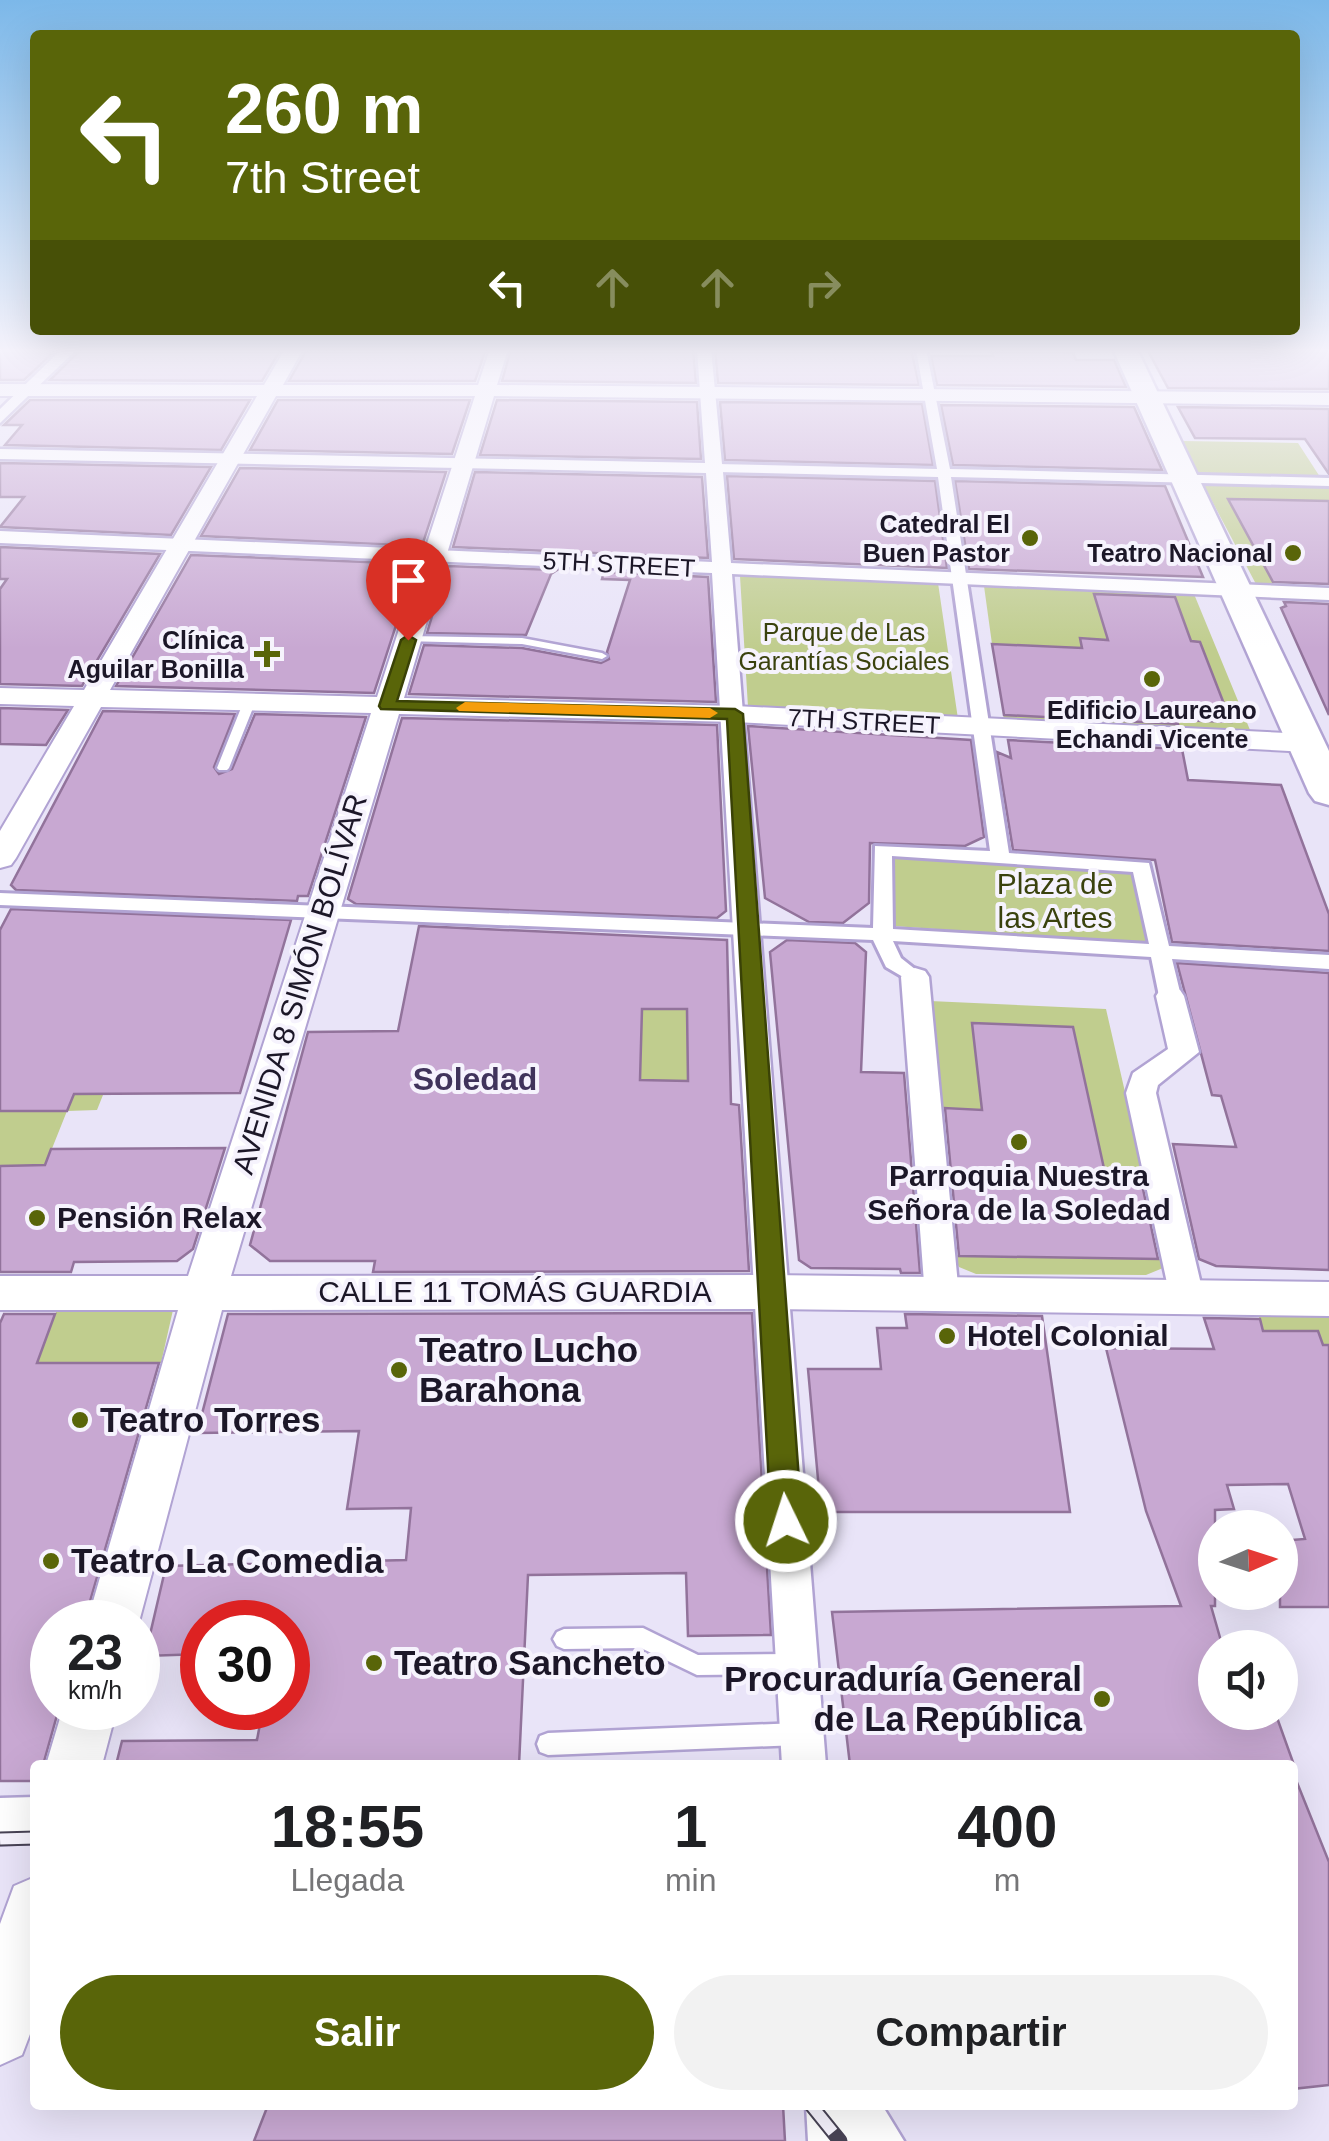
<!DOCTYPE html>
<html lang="es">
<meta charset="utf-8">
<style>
:root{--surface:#fff;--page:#f2f2f2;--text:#202124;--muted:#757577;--accent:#596509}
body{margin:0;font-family:Helvetica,sans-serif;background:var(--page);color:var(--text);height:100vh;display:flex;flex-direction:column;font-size:38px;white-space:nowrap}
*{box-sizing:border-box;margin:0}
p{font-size:32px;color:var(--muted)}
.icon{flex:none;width:55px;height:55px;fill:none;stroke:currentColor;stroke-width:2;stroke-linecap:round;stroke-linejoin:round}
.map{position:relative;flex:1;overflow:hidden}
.side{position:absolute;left:30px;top:1760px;width:1268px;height:350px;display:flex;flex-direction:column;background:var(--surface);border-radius:10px;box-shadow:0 10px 40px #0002}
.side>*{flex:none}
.hud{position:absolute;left:30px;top:30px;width:1270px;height:305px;border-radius:10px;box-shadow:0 10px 40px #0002;background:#596509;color:#fff;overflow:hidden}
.needle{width:65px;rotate:87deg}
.tools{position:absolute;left:1198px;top:1510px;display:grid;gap:20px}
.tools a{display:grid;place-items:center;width:100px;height:100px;border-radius:50%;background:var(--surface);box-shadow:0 10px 40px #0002;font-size:50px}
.speed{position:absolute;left:30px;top:1600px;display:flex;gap:20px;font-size:50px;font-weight:700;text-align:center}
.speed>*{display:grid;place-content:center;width:130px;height:130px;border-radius:50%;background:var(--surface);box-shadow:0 10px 40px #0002;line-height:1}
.speed small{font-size:25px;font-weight:400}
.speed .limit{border:15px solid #d22;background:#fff;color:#111}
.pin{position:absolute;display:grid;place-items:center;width:85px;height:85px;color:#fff;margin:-102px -42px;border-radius:50% 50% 50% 0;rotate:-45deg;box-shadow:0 0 10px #0007}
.pin .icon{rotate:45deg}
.me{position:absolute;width:110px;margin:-55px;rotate:356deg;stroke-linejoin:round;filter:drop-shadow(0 0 8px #0008)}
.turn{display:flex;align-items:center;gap:35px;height:210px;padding:0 30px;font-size:45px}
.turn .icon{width:130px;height:130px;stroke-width:2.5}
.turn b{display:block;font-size:70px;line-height:85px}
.lanes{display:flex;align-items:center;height:95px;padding:0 30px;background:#0003;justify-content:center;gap:50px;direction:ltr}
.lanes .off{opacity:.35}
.eta{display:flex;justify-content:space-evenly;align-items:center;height:170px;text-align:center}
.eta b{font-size:60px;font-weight:600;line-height:70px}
.primary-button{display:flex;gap:20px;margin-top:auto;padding:20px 30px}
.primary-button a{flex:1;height:115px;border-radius:60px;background:var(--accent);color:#fff;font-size:40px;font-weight:600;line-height:115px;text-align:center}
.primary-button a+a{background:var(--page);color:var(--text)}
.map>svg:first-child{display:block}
.green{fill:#c0cd8e;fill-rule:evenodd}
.building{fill:#c8a8d2;stroke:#92739b;stroke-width:2.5;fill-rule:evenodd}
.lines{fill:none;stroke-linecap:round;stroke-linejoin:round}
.service-casing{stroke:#b1a3d3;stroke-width:5}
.pedestrian-casing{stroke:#b1a3d3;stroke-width:6}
.minor-casing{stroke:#b1a3d3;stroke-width:5}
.tertiary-casing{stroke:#b1a3d3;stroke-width:4}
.trunk-casing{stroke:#b1a3d3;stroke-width:5}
.service{fill:#fff;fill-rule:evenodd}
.pedestrian{fill:#fff;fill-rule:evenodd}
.minor{fill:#fff;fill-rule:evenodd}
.tertiary{fill:#fff;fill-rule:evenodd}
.trunk{fill:#fff;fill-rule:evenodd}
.rail-casing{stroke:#484355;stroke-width:15}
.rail{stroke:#f6f3fd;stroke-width:11;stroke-dasharray:35;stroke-linecap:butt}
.route{fill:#596509;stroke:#3a4206;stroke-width:2.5}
.slow{fill:#f59e0b}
.poi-dot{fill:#596509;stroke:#f6f3fd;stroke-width:4}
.labels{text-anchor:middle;stroke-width:8;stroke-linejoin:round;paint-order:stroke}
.far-poi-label{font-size:25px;font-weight:bold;fill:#1c1728;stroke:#f6f3fd;text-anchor:end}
.far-street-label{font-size:25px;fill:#1c1728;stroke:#f6f3fd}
.far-park-label{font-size:25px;fill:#3a420d;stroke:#f6f3fd}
.park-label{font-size:30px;fill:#3a420d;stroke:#f6f3fd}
.street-label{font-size:30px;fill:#1c1728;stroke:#f6f3fd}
.poi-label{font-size:30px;font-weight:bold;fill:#1c1728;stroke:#f6f3fd;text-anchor:start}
.neighbourhood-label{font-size:32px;font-weight:bold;fill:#40335b;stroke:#f6f3fd}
.near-poi-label{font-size:35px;font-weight:bold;fill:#1c1728;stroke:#f6f3fd;text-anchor:start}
</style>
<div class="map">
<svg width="1329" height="2141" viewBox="0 0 1329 2141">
<rect width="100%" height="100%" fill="#e9e4f8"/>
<!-- green -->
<path class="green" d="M 1183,441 L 1298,443 L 1322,480 L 1200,478 Z
M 1203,484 L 1329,487 L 1329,519 L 1317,501 L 1228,499 L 1275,586 L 1257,586 Z
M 740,576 L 938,583 L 958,719 L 748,707 Z
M 984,586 L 1194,594 L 1250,730 L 1004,720 L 1003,711 L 1080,713 L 1065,647 L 992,644 ZM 1176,602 L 1191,641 L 1200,642 L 1230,722 L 1100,717 L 1080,639 L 1108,640 Z
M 893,854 L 1134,870 L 1149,944 L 893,926 Z
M 930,1001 L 1106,1009 L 1144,1175 L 1105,1173 L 1073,1027 L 973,1023 L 982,1110 L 936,1108 Z
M 111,1005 L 139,1005 L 97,1110 L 67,1111 L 45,1166 L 0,1166 L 0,1111 Z
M 642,1009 L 687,1009 L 688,1081 L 640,1080 Z
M 952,1255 L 1166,1259 L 1163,1268 L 1146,1275 L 976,1274 L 959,1267 Z
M 58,1307 L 173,1310 L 161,1363 L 37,1363 Z
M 1258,1314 L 1329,1314 L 1329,1345 L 1323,1345 L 1318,1331 L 1263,1331 Z"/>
<!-- building -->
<path class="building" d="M 0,349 L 57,349 L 24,380 L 0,380 Z
M 81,349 L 281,349 L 262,381 L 50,380 Z
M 352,349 L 486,349 L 475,381 L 289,381 L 306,351 Z
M 511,349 L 693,349 L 696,383 L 502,381 Z
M 715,349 L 911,349 L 919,385 L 718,383 Z
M 1001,349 L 1062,349 L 1064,353 L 1073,353 L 1076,360 L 1114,360 L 1126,387 L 937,385 L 931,356 L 993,356 L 991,352 L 1002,352 Z
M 1147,349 L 1329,349 L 1329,389 L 1168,388 Z
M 30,400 L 250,400 L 221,450 L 5,445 L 22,425 L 4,425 Z
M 278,400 L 470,400 L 452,454 L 250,450 Z
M 497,400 L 697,402 L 701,459 L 480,455 Z
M 720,402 L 922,404 L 933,465 L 725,460 Z
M 941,405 L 1134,407 L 1162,470 L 953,465 Z
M 1178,407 L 1329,409 L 1329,474 L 1305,439 L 1195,438 Z
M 0,463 L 211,467 L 171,535 L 0,527 L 24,497 L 0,497 Z
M 240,468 L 446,472 L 422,546 L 201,536 Z
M 475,472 L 702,477 L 708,558 L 453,547 Z
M 727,476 L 935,481 L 947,568 L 734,559 Z
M 955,481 L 1165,486 L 1203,577 L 969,569 Z
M 1228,499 L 1329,501 L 1329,584 L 1273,582 Z
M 0,547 L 160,554 L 82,686 L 0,684 L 0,589 L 7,579 L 0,579 Z
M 191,555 L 416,564 L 374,693 L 116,686 Z
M 447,566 L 557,570 L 551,574 L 526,635 L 427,633 Z
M 604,572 L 708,577 L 716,702 L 409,694 L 424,645 L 522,648 L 601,663 L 609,659 L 607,652 L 630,580 L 602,579 Z
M 1094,594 L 1175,597 L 1191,641 L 1200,642 L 1231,722 L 1177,720 L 1178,724 L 1004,715 L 992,644 L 1082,648 L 1080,638 L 1108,640 Z
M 1284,602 L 1329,604 L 1329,715 L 1281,608 L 1286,606 Z
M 0,708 L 68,710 L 46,745 L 0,744 Z
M 103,711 L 235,714 L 214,767 L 219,774 L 232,769 L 255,714 L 366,717 L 308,896 L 298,896 L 297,901 L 16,890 L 11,885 Z
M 402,718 L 717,725 L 726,911 L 717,918 L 356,904 L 348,899 Z
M 748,726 L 971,740 L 984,837 L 965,846 L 870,843 L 869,903 L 843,923 L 809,922 L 765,898 Z
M 1008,740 L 1182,749 L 1188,780 L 1281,785 L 1329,914 L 1329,951 L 1172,942 L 1155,860 L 1013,850 L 997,752 L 1011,758 Z
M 11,909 L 291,920 L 240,1093 L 74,1094 L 67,1111 L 0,1111 L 0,930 Z
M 419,926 L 727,940 L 731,1104 L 739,1105 L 749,1271 L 373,1272 L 375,1261 L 270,1261 L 250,1245 L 308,1032 L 398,1031 ZM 642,1009 L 687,1009 L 688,1081 L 640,1080 Z
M 787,940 L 855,943 L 866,952 L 861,1072 L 904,1073 L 920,1273 L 901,1273 L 900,1269 L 811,1268 L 799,1260 L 770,952 Z
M 1177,963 L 1329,973 L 1329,1270 L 1216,1266 L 1199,1259 L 1173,1144 L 1236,1147 L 1221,1096 L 1212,1095 Z
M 972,1023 L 1073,1027 L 1105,1173 L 1140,1175 L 1158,1259 L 959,1256 L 945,1108 L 982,1110 Z
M 225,1148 L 193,1249 L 177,1261 L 74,1262 L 71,1272 L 0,1272 L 0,1166 L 45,1165 L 51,1149 Z
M 752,1313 L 771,1635 L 688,1636 L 686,1573 L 528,1575 L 519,1765 L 116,1765 L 122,1741 L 257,1740 L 263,1708 L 288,1708 L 288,1622 L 202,1622 L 202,1654 L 145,1656 L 166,1566 L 406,1560 L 411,1508 L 347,1509 L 359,1431 L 197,1433 L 228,1314 Z
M 4,1314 L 55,1314 L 37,1363 L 159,1363 L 84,1622 L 52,1622 L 52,1708 L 59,1708 L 43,1765 L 35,1765 L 35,1781 L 0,1781 L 0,1323 Z
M 905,1314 L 1042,1316 L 1070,1512 L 821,1512 L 808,1369 L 881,1369 L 877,1328 L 907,1328 Z
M 1204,1318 L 1260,1319 L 1263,1331 L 1318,1331 L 1323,1345 L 1329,1345 L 1329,1607 L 1280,1607 L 1280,1541 L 1305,1539 L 1288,1484 L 1227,1485 L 1234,1509 L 1215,1510 L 1215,1606 L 1211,1606 L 1223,1648 L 1215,1648 L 1215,1712 L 1275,1712 L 1294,1765 L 850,1765 L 832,1612 L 1181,1606 L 1146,1511 L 1106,1348 L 1214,1349 Z
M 1292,1770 L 1329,1862 L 1329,2085 L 1292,2089 Z
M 268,2105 L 783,2105 L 785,2141 L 254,2141 Z"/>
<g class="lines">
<defs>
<path id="service" d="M 408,636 L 522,638 L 602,653 L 607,656 L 602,659 L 522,644 L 404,641 L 404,637 Z
M 249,700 L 255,703 L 229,768 L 227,770 L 219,770 L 217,768 L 243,703 Z
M 643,1628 L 698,1655 L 792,1654 L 800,1657 L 803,1664 L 800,1671 L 792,1674 L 697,1675 L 641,1648 L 564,1649 L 557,1646 L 553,1639 L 557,1632 L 564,1629 Z
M 798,1723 L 806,1726 L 809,1734 L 806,1742 L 798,1745 L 548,1755 L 540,1752 L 537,1744 L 540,1736 L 548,1733 Z"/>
<path id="pedestrian" d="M 916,349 L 926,349 L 950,469 L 1329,478 L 1329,486 L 951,477 L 1009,853 L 1149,863 L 1169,946 L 1329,955 L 1329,969 L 1172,959 L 1181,996 L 1170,1003 L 1159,996 L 1151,957 L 893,941 L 901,958 L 925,977 L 915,984 L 886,967 L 873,940 L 0,905 L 0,893 L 873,928 L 875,846 L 990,851 L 938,477 L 717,472 L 711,468 L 717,464 L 937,469 ZM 892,856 L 1133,872 L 1149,944 L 893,929 Z"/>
<path id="minor" d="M 62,349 L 77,349 L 0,423 L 0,409 Z
M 697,349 L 711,349 L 722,464 L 726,468 L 723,472 L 731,563 L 1329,588 L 1329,600 L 732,574 L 826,1765 L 782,1765 L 712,573 L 0,543 L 0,531 L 712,562 L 706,473 L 0,459 L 0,449 L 705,463 Z
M 915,968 L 925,971 L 929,977 L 959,1296 L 954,1306 L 942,1310 L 930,1306 L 925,1296 L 901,977 L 905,971 Z
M 1170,987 L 1180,990 L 1184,996 L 1199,1052 L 1158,1085 L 1156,1093 L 1204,1297 L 1199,1307 L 1187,1311 L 1175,1307 L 1170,1297 L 1126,1093 L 1133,1073 L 1168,1049 L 1156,996 L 1160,990 Z
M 35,1797 L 35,1843 L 0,1844 L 0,1798 Z
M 806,2105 L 882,2105 L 904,2141 L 808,2141 Z"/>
<path id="tertiary" d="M 285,349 L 303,349 L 283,385 L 478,385 L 490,349 L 508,349 L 497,385 L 1329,393 L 1329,405 L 494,396 L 404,698 L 735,706 L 1308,734 L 1318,737 L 1322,743 L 1318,749 L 1308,752 L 735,722 L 399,714 L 231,1276 L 769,1275 L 1329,1282 L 1329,1316 L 769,1309 L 222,1310 L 139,1622 L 138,1626 L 138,1622 L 87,1622 L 178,1310 L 0,1310 L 0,1276 L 188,1276 L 371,713 L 101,707 L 16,858 L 11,865 L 0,868 L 0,831 L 74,706 L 0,704 L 0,688 L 84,690 L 257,396 L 0,396 L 0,384 L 264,385 ZM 276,396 L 475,396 L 377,697 L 110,690 Z
M 63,1708 L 117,1708 L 102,1765 L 46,1765 Z
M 35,1877 L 35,2021 L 22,2055 L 0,2065 L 0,1924 L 14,1886 Z"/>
<path id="trunk" d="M 1113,349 L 1137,349 L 1329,751 L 1329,805 L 1315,801 L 1309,793 Z"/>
</defs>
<!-- service casing -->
<use href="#service" class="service-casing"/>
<!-- pedestrian casing -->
<use href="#pedestrian" class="pedestrian-casing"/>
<!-- minor casing -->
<use href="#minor" class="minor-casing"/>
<!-- tertiary casing -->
<use href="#tertiary" class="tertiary-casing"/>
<!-- trunk casing -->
<use href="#trunk" class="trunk-casing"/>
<!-- service -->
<use href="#service" class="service"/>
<!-- pedestrian -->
<use href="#pedestrian" class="pedestrian"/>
<!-- minor -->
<use href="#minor" class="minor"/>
<!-- tertiary -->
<use href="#tertiary" class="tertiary"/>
<!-- trunk -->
<use href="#trunk" class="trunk"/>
<defs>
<path id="rail" d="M 0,1839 L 35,1838
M 811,2105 L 840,2141"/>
</defs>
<!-- rail casing -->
<use href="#rail" class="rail-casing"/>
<!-- rail -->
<use href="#rail" class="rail"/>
</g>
<!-- sky -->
<linearGradient id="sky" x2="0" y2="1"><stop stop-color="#7cb8e9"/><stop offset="0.54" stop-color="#f5f3fc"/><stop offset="1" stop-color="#f5f3fc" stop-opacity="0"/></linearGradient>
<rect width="1329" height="649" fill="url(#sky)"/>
<!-- route -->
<path class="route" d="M 408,635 L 416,640 L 397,701 L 735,709 L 743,714 L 802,1521 L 797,1531 L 786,1535 L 776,1531 L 771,1521 L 727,719 L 381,709 L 379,706 L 401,640 Z"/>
<!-- slow -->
<path class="slow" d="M 465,702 L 710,708 L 718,713 L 710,718 L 459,711 L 456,708 Z"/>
<!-- markers -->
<g class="poi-dot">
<circle cx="1030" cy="538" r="10"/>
<circle cx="1293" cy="553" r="10"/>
<path d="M262 639h10v10h10v10h-10v10h-10v-10h-10v-10h10z"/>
<circle cx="1152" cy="679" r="10"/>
<circle cx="1019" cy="1142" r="10"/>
<circle cx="37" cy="1218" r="10"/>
<circle cx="947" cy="1336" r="10"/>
<circle cx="399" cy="1370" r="10"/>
<circle cx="80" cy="1420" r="10"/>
<circle cx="51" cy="1561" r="10"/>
<circle cx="374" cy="1663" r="10"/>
<circle cx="1102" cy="1699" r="10"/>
</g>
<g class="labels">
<!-- far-poi labels -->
<g class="far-poi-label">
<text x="1010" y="533">Catedral El<tspan x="1010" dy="29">Buen Pastor</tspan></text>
<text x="1273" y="562">Teatro Nacional</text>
<text x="244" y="649">Clínica<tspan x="244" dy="29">Aguilar Bonilla</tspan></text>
<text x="1152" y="719" text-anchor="middle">Edificio Laureano<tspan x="1152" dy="29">Echandi Vicente</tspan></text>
</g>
<!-- far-street labels -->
<g class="far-street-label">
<text transform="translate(619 564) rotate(3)" y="9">5TH STREET</text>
<text transform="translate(864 721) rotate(3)" y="9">7TH STREET</text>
</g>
<!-- far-park labels -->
<g class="far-park-label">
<text x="844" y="641">Parque de Las<tspan x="844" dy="29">Garantías Sociales</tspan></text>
</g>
<!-- park labels -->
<g class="park-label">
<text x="1055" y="894">Plaza de<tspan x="1055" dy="34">las Artes</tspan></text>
</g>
<!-- street labels -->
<g class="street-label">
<text transform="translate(300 984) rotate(-73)" y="10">AVENIDA 8 SIMÓN BOLÍVAR</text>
<text x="515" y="1302">CALLE 11 TOMÁS GUARDIA</text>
</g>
<!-- poi labels -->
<g class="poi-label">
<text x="1019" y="1186" text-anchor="middle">Parroquia Nuestra<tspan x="1019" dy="34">Señora de la Soledad</tspan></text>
<text x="57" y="1228">Pensión Relax</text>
<text x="967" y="1346">Hotel Colonial</text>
</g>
<!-- neighbourhood labels -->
<g class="neighbourhood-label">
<text x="475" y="1090">Soledad</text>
</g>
<!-- near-poi labels -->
<g class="near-poi-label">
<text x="419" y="1362">Teatro Lucho<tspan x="419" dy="40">Barahona</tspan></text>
<text x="100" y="1432">Teatro Torres</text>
<text x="71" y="1573">Teatro La Comedia</text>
<text x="394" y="1675">Teatro Sancheto</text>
<text x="1082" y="1691" text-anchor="end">Procuraduría General<tspan x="1082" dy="40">de La República</tspan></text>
</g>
</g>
</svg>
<div class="tools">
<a><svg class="needle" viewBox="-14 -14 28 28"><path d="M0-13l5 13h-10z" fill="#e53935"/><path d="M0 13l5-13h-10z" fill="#757577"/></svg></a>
<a><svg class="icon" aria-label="sound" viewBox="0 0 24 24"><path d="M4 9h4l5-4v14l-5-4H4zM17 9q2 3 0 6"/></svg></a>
</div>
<div class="speed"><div>23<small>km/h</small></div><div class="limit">30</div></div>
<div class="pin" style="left:408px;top:640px;background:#d93025"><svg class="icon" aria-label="arrive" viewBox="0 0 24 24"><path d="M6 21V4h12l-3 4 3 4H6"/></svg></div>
<svg class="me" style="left:786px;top:1521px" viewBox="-20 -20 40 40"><circle r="17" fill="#596509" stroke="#fff" stroke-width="3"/><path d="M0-11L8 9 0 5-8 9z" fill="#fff"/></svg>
<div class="hud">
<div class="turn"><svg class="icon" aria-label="left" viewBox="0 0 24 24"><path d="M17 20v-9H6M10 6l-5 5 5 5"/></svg><div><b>260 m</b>7th Street</div></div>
<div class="lanes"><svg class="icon" aria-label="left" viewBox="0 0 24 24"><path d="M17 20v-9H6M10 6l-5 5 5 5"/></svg><svg class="icon off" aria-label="ahead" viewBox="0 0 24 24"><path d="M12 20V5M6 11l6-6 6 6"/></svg><svg class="icon off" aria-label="ahead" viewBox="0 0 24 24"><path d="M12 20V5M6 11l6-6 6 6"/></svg><svg class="icon off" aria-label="right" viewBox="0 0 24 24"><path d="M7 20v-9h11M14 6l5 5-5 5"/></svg></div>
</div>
<section class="side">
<div class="eta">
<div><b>18:55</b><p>Llegada</p></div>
<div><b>1</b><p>min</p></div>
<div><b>400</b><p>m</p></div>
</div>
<div class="primary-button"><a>Salir</a><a>Compartir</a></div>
</section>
</div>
